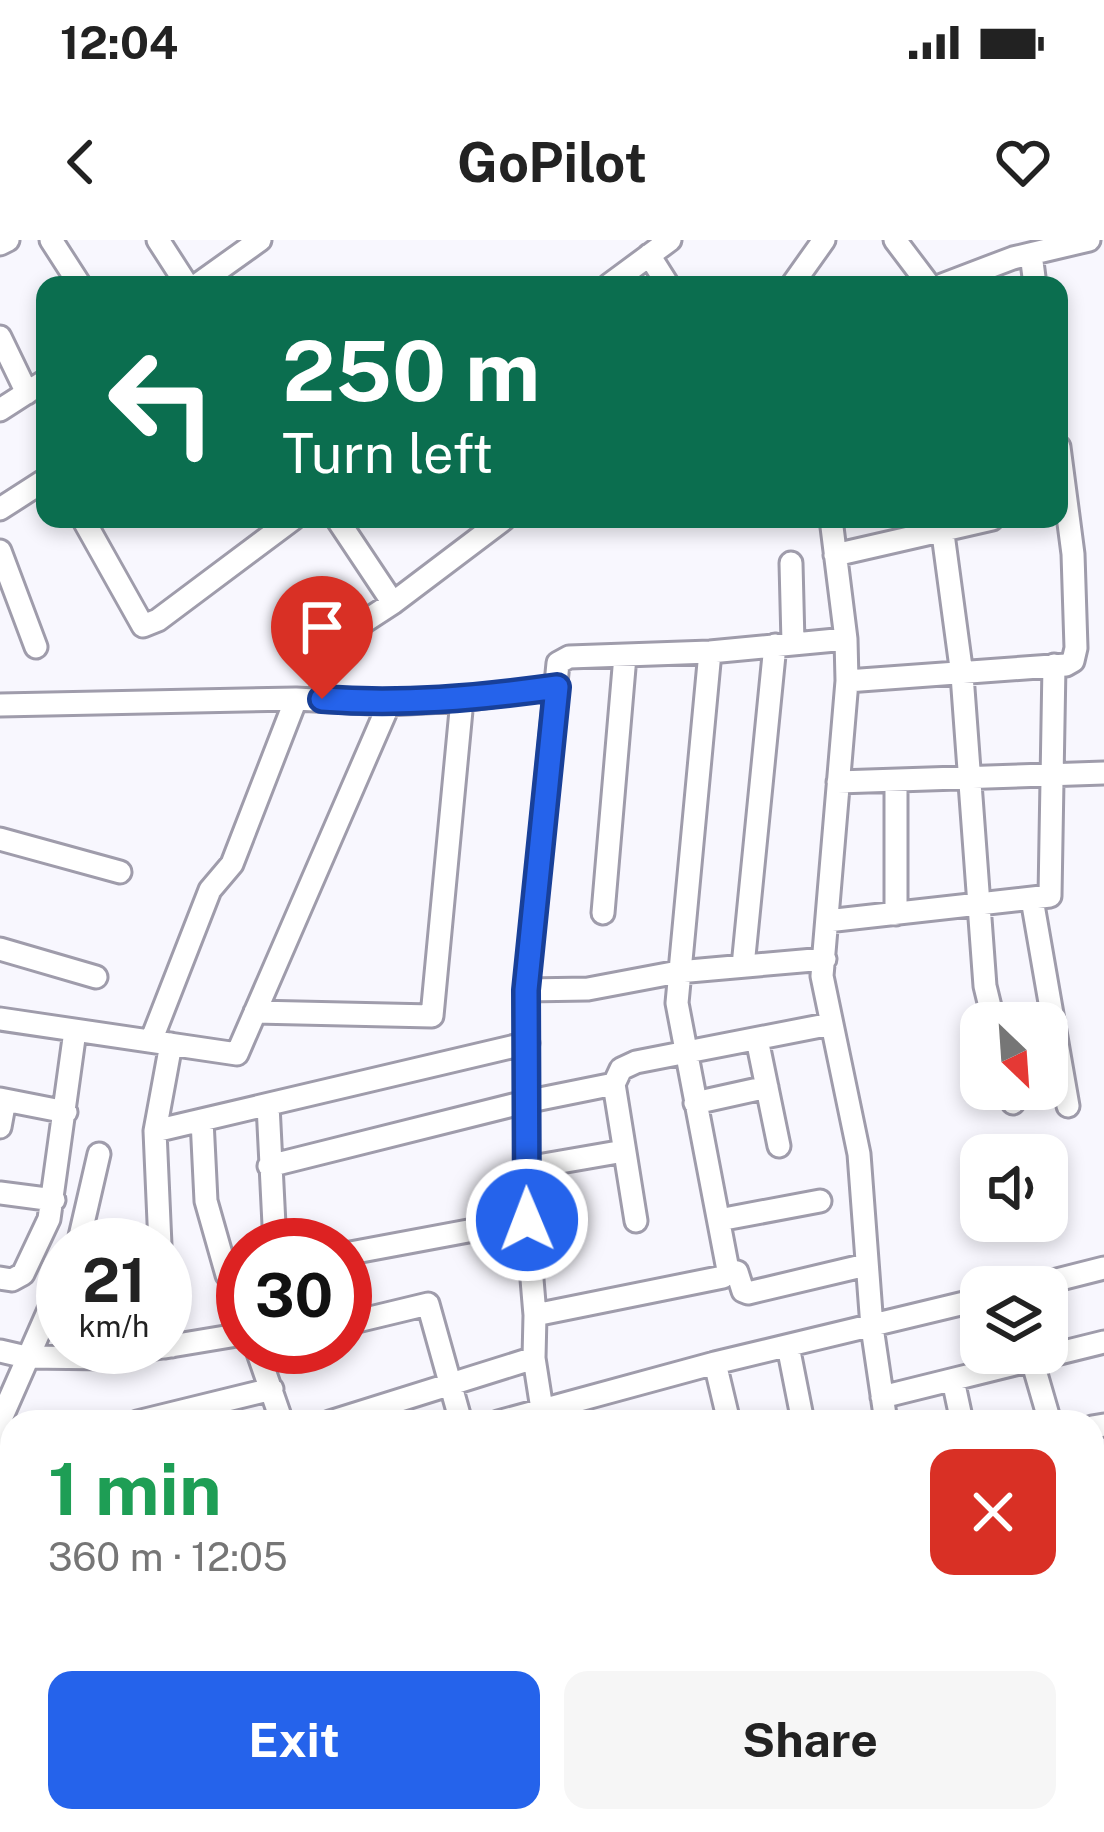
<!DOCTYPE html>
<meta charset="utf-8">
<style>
:root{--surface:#fff;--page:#f6f6f6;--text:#222;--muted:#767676;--accent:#2563eb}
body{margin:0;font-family:"Public Sans",sans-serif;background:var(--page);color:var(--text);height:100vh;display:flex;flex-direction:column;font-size:45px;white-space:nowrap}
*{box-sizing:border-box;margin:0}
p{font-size:39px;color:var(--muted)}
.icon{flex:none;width:66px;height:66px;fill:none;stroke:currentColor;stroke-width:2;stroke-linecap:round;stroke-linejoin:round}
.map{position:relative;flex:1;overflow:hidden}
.sheet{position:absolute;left:0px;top:1170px;width:1104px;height:423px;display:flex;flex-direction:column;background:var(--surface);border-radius:36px 36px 0 0;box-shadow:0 6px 18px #0003}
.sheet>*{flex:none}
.hud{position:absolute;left:36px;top:36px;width:1032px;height:252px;border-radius:24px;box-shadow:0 6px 18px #0003;background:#0b6e4f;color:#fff;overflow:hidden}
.needle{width:78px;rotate:155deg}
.controls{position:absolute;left:960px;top:762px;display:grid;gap:24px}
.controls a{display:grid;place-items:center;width:108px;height:108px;border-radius:24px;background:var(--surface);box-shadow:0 6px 18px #0003;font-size:60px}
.speed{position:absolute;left:36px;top:978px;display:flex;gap:24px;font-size:60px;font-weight:700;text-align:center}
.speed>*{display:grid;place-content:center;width:156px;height:156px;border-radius:50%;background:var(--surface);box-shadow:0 6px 18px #0003;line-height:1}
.speed small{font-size:30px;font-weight:400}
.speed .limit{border:18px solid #d22;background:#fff;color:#111}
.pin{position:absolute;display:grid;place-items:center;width:102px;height:102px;color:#fff;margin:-123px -51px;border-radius:50% 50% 50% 0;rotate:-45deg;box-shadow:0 0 12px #0007}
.pin .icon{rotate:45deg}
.me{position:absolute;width:132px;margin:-66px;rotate:359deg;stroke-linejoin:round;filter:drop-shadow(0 0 9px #0008)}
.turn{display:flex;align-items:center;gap:42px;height:252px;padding:0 48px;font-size:54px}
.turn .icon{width:156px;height:156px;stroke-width:2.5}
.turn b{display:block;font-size:84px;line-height:102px}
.round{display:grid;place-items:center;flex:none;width:126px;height:126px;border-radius:24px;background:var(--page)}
.summary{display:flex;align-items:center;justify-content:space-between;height:204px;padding:0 48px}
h1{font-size:72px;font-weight:700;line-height:90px;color:#1e9e55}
.action{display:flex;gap:24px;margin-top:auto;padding:24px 48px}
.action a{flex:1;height:138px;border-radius:24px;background:var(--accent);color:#fff;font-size:48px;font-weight:700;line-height:138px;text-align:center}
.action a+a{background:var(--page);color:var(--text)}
.status{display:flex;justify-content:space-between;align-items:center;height:84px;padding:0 60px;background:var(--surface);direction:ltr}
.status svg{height:33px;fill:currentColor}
header{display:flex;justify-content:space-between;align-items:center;height:156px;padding:0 48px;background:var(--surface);font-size:54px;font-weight:700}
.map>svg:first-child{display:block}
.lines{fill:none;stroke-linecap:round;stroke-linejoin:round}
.minor-casing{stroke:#9f9cab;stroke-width:27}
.minor{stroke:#fff;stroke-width:21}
.route-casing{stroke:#184099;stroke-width:30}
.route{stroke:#2563eb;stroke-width:21}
</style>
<div class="status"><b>12:04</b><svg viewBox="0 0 49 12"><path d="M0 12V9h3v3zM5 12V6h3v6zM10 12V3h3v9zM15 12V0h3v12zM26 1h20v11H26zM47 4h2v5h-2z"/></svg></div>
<header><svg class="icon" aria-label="back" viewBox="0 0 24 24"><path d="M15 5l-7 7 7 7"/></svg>GoPilot<svg class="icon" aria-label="heart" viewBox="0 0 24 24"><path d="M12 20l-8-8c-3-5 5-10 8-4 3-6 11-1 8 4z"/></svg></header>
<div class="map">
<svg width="1104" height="1592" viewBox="0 0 1104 1592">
<rect width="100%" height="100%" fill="#f8f7fe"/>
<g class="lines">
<defs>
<path id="minor" d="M 51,0 L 80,45
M 158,0 L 187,45
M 895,0 L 929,45
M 0,4 L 8,0
M 1031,14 L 1035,45
M 649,15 L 668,45
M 197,45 L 260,0
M 609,45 L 670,0
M 792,45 L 824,0
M 942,45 L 1013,18 L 1089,0
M 0,97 L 27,153
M 0,170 L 45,141
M 0,269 L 45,240
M 83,279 L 143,386 L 158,380 L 293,279
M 337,279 L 393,363
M 831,279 L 846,399 L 847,441 L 822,736 L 859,914 L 872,1087 L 886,1182
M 941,279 L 962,435 L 985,746 L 994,783
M 0,311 L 36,407
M 835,315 L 992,279
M 791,323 L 793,403
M 847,441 L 1066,425 L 1073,421 L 1076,408 L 1073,314 L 1059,207
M 322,459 L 322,419 L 327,406 L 393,363 L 504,279
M 0,465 L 296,459 L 389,464 L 462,460 L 557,447
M 838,542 L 1104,533
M 0,599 L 120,632
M 1032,659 L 1068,866
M 603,673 L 625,416
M 896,674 L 896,543
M 827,681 L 1050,656 L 1054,425
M 0,709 L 96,737
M 743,726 L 775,405
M 526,750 L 588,749 L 678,732 L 825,719
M 255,772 L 432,776 L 462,460
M 0,779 L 237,814 L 389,464
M 757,799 L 779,906
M 151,801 L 210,650 L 232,624 L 296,459
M 1010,849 L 1013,863
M 0,859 L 66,872
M 695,863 L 767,847
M 268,865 L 275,1005
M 202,880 L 206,961 L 227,1035
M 0,887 L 5,860
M 155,891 L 528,803
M 269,926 L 525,862 L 614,844
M 526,928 L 624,911
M 0,953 L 54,960
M 719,980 L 820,961
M 636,981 L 614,844 L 621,829 L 636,822 L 831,784
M 78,1005 L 99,914
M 160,1005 L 155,891 L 171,804
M 345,1014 L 527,980
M 728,1030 L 737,1032 L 743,1051 L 748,1053 L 866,1025
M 0,1038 L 12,1040 L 23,1034 L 49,979 L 75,791
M 1029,1047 L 1104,1028
M 165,1061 L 172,1106
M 535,1075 L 723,1037 L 728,1030 L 677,763 L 710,412
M 345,1084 L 428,1064 L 461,1182
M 788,1106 L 803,1182
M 118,1107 L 122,1113 L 163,1107
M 165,1107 L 243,1094
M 256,1107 L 282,1182
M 0,1111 L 26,1117 L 110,1118
M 1032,1120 L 1050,1182
M 715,1123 L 729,1182
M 953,1140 L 962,1182
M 882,1157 L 1104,1102
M 0,1181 L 63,1038
M 137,1182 L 272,1149
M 330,1182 L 534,1118
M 498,1182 L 715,1123 L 981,1059
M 544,1182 L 534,1118 L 535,1075 L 527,980 L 526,750 L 558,423 L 569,417 L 710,412 L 846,399
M 1092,1187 L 1104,1185
M 0,1196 L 12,1195
M 0,1295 L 12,1292
M 1092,1401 L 1095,1322
M 0,1430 L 12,1426
M 0,1491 L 12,1487
M 0,1551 L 12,1547
M 197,1581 L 200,1592
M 280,1581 L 284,1592
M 342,1581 L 345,1592
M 471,1581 L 473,1592
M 651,1581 L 655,1592
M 754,1581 L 757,1592
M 827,1581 L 831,1592
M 908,1581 L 911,1592
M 971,1581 L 975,1592
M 1072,1581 L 1075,1592
M 79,1585 L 92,1581
M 376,1592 L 401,1581
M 582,1592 L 615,1581"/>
</defs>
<!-- minor casing -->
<use href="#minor" class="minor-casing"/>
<!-- minor -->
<use href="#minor" class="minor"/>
</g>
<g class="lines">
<defs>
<path id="route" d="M 322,459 C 402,465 478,458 557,447 L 526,750 L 527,980"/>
</defs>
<!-- route casing -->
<use href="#route" class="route-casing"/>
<!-- route -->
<use href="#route" class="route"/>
</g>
</svg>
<div class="controls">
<a><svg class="needle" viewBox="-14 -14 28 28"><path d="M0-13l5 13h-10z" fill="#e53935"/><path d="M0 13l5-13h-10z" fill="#767676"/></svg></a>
<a><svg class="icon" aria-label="sound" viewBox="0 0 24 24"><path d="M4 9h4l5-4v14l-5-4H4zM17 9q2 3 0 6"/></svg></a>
<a><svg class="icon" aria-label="layers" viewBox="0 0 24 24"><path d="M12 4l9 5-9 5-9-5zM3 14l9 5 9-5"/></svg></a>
</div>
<div class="speed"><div>21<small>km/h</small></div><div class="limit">30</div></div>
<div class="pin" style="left:322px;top:459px;background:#d93025"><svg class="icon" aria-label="arrive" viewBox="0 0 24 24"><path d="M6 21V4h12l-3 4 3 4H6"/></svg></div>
<svg class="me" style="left:527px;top:980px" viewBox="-20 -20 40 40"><circle r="17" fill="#2563eb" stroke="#fff" stroke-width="3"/><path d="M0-11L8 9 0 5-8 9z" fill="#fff"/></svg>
<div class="hud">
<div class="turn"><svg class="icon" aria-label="left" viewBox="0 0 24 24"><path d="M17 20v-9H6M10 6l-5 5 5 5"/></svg><div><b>250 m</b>Turn left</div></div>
</div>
<section class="sheet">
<div class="summary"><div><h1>1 min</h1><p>360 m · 12:05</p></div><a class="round" style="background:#d93025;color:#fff"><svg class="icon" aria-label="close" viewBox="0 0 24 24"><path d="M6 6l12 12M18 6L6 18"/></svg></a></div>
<div class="action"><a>Exit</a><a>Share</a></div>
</section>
</div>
